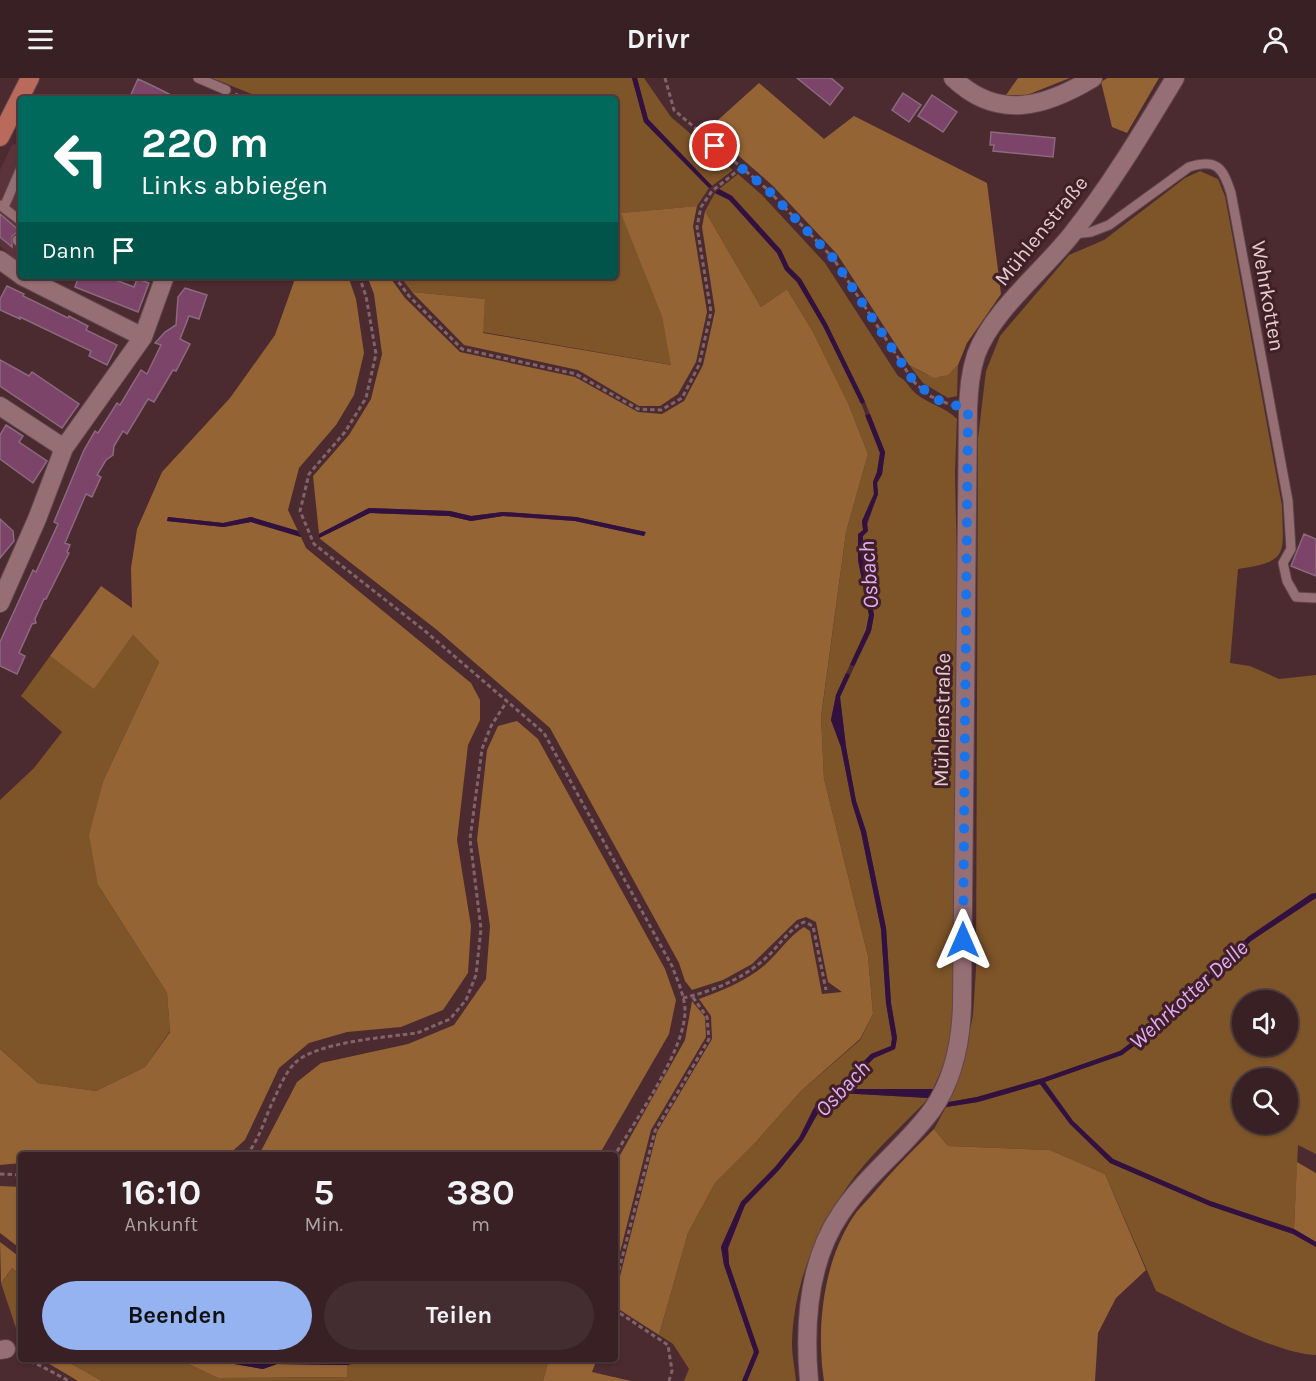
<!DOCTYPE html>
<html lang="de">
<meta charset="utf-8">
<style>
:root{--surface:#382024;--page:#432d31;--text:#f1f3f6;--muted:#aba3a6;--line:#523e41;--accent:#95b2f1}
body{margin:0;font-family:Karla,sans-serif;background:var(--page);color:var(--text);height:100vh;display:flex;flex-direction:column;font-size:22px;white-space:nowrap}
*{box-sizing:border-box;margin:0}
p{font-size:20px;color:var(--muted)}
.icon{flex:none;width:33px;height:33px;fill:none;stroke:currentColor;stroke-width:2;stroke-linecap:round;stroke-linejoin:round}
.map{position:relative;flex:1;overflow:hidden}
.side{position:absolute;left:18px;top:1074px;width:600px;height:210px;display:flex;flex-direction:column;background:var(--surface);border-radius:6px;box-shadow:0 2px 4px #0004,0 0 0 2px var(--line)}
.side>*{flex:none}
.hud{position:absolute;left:18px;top:18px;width:600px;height:183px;border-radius:6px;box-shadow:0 2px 4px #0004,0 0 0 2px var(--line);background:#00695c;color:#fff;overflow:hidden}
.buttons{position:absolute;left:1232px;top:912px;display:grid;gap:12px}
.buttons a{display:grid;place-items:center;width:66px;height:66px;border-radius:50%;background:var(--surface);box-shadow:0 2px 4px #0004,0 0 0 2px var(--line);font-size:30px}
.pin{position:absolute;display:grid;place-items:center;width:51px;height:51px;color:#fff;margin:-26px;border:3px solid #fff;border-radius:50%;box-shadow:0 2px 6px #0007}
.me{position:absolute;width:66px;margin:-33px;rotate:0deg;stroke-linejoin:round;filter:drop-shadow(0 0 4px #0008)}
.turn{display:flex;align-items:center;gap:21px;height:126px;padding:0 24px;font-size:27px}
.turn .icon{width:78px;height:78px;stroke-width:2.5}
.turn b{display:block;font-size:42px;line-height:51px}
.then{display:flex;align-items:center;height:57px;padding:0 24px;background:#0003;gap:12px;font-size:22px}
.eta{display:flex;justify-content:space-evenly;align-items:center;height:102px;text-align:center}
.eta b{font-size:36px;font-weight:700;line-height:42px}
.button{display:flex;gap:12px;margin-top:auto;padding:12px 24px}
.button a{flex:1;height:69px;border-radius:36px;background:var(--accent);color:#111;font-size:24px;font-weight:700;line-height:69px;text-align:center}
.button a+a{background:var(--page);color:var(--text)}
header{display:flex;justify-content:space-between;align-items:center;height:78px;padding:0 24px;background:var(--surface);font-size:27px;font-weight:700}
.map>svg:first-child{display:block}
.built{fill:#5b343b}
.green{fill:#7e5429;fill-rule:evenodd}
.forest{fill:#956434}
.water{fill:#321140}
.building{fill:#7c4469;stroke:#8a6a7d;stroke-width:1.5}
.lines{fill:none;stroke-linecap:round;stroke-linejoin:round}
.service-casing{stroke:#61464c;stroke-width:11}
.minor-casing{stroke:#61464c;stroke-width:20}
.tertiary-casing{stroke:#61464c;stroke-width:20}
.primary-casing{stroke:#61464c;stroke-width:20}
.path{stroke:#816469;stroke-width:3;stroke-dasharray:4.5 3;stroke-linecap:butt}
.service{stroke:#956f74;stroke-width:9}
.minor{stroke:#956f74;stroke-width:18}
.tertiary{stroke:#956f74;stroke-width:18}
.primary{stroke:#ba6a5a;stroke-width:18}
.route{stroke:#1a73e8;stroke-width:10;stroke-dasharray:0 18}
.labels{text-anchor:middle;stroke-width:6;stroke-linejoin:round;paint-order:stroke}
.street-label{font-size:21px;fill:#e3cdd0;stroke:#402026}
.water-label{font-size:22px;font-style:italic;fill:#e0acfa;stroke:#402026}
</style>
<header><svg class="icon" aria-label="menu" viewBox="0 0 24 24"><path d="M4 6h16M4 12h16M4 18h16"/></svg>Drivr<svg class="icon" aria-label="person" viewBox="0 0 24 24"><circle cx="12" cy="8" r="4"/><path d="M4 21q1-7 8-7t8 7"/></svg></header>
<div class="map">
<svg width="1316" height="1303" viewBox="0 0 1316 1303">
<rect width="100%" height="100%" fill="#4b2a30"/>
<!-- built -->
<path class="built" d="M 21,65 L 21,190 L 19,185 L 0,168 L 0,92 L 12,67 Z"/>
<!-- green -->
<path class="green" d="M 212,0 L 632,0 L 644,44 L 709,110 L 697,128 L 622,135 L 662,239 L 672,287 L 482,254 L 485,221 L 412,214 L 400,198 L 615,198 L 615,21 L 264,21 Z
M 637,0 L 644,0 L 671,39 L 733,92 L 712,108 L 648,41 Z
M 1200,93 L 1218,101 L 1225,118 L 1282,428 C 1283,477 1290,483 1238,491 L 1230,585 L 1250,588 L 1279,601 L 1316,597 L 1316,815 L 1311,816 L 1248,859 L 1166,938 L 1120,973 L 1043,1000 L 977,1019 L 949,1024 L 963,986 L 973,937 L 976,891 L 978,360 L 986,293 L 1000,258 L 1069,177 L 1104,162 L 1185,100 Z
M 738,96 L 762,117 L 825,185 L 898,298 C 906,302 909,309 915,315 C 928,326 946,329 957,341 L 955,393 L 957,490 L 955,925 L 948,977 L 933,1011 L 843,1011 L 874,980 L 895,971 L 897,960 L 891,925 L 886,850 L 866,753 L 856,723 L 846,669 L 840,619 L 871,553 L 874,537 L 863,481 L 863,458 L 878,416 L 877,405 L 882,396 L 885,374 L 863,319 L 827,246 L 801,201 L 789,189 L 781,172 L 732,118 L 719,111 Z
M 715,115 L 729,121 L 777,175 L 785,192 L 797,204 L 823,248 L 860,322 L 880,375 L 877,394 L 873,404 L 874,416 L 862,443 L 863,452 L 858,482 L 869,537 L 866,552 L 836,617 L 831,642 L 841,669 L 852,725 L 861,754 L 881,851 L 886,925 L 892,960 L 891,968 L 871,976 L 836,1011 L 814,1030 L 799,1060 L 775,1089 L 741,1124 L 721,1169 L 724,1187 L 754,1274 L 742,1303 L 684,1303 L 689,1291 L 673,1266 L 659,1257 L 688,1155 L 715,1105 L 755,1065 L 801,1013 L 860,962 L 873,936 L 868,878 L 824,701 L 821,640 L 846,454 L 868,376 L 848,325 L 813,254 L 787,211 L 761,229 L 705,133 Z
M 909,287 C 930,298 939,307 958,287 L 957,318 L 948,320 L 923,305 Z
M 133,557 L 159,584 L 104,701 L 98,807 L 167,915 L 170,953 L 145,989 L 96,1013 L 38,1005 L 0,971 L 0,722 L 34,690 L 62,654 L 21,618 L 50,578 L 94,610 Z
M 1313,820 L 1316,820 L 1316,1076 L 1298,1067 L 1294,1151 L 1210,1123 L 1113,1081 L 1073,1043 L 1044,1004 L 1122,977 L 1169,942 L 1251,863 ZM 1242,922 L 1287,922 L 1287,968 L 1242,968 ZM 1242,1000 L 1287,1000 L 1287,1046 L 1242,1046 Z
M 1040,1006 L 1070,1046 L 1110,1085 L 1210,1128 L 1293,1156 L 1316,1169 L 1316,1277 C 1274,1276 1197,1232 1156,1213 L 1105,1096 L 1050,1072 L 948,1068 L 934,1051 L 946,1029 L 978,1024 Z
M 840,1015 L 929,1020 C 908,1042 885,1063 865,1086 C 823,1135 793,1201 792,1266 C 792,1278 795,1291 796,1303 L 747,1303 L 759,1274 L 729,1186 L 728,1170 L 745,1127 L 779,1092 L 803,1062 L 818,1035 Z
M 12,1190 L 21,1197 L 21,1257 L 18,1256 L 1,1205 Z
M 63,1281 L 178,1281 L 218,1300 L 347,1299 L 347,1287 L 373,1281 L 549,1281 L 543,1303 L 102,1303 Z"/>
<!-- forest -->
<path class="forest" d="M 1018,0 L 1070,0 L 1027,17 L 1006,17 Z
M 1107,0 L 1159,0 L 1127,55 L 1112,49 L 1101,4 Z
M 759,5 L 824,61 L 854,38 L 987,105 L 1001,216 L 967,265 L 958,287 L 948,297 L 934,300 L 909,287 L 837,176 L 773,108 L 708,51 Z
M 697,128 L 693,148 L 707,234 L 696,284 L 678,316 L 660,328 L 639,328 L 578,292 L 464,267 L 412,214 L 485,221 L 483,255 L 671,287 L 662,239 L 621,135 Z
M 705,133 L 761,229 L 787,211 L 813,254 L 848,325 L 868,376 L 846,454 L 821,639 L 824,701 L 868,878 L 873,936 L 860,961 L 801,1013 L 755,1065 L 715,1105 L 688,1155 L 659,1257 L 620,1232 L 617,1210 L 657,1054 L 712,961 L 711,938 L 699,921 C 723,912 746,903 766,886 C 779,874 789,858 804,849 L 810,853 L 822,916 L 842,914 L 828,904 L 816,844 L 806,839 L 797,842 L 752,886 L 723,902 L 692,912 L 685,903 L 679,885 L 550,650 L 437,552 L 319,460 L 370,435 L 449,438 L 471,443 L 503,438 L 575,443 L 644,458 L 645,454 L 576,439 L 503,434 L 471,438 L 450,433 L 369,430 L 319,456 L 313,398 L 349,357 L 371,321 L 382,276 L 374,216 L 367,198 L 389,198 L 405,220 L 460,274 L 575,299 L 638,334 L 662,336 L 684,323 L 703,287 L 715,233 L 702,149 Z
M 296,198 L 348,198 L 356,221 L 364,275 L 354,317 L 336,347 L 299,390 L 288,432 L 298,453 L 251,439 L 223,445 L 168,439 L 167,443 L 223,449 L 251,444 L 301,459 L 306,470 L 471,605 L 480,622 L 480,642 L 468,667 L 457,762 L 471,848 L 468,895 L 443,932 L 401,949 L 347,954 L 309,965 L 279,990 L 245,1062 L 228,1077 L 21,1077 L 21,1085 L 0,1087 L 0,971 L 38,1005 L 96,1013 L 145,989 L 170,954 L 167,915 L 98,807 L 89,757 L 104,701 L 159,584 L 133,557 L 94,611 L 50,578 L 101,508 L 132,530 L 131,490 L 137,451 L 162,394 L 230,320 L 275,257 Z
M 517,643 L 538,661 L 665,891 L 676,922 L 669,956 L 599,1077 L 256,1077 L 261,1073 L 297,1004 L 321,985 L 408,966 L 454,947 L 486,901 L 490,848 L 477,762 L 487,672 L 498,648 Z
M 692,923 L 705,939 L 706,959 L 651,1052 L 615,1194 L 615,1086 L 685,962 Z
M 934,1051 L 948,1068 L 1050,1072 L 1105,1096 L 1146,1192 L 1116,1220 L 1098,1255 L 1095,1303 L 824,1303 C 816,1250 823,1185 853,1139 C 858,1131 865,1125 871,1118 C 891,1094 912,1073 934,1051 Z
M 1297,1084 L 1316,1095 L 1316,1164 L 1294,1151 Z
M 0,1108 L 21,1109 L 21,1171 L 0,1155 Z
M 0,1164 L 21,1180 L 21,1197 L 12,1190 L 1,1205 Z
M 41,1281 L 63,1281 L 102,1303 L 78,1303 Z
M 178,1281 L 216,1281 L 223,1284 L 263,1291 L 277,1286 L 347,1287 L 347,1299 L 218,1300 Z
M 549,1281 L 597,1281 L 592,1294 L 631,1303 L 543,1303 Z"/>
<!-- water -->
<path class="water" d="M 632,0 L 637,0 L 648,41 L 712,108 L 709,110 L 644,44 Z
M 719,111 L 732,118 L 781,172 L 789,189 L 801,201 L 827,246 L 865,324 L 861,326 L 823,248 L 797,204 L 785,192 L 777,175 L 729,122 L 715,115 Z
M 870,336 L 885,374 L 882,396 L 877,405 L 878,416 L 867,444 L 868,453 L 863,458 L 863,481 L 874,537 L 871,553 L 854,588 L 850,587 L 866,552 L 869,537 L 858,482 L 858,456 L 863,452 L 862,443 L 874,416 L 873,404 L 877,394 L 880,375 L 865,337 Z
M 369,430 L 450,433 L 471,438 L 503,434 L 576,439 L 646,454 L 644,458 L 575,443 L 503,438 L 471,443 L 449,438 L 370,435 L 319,460 L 319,456 Z
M 168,439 L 223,445 L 251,439 L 298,453 L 301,459 L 251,444 L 224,449 L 167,443 Z
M 846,595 L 850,597 L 840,619 L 846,669 L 856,723 L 866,753 L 886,850 L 891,925 L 897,960 L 895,971 L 874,980 L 844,1011 L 933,1011 L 929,1020 L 840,1015 L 818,1035 L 803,1062 L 779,1092 L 745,1127 L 728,1170 L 729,1186 L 759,1274 L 747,1303 L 742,1303 L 754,1274 L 724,1187 L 721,1169 L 741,1124 L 775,1089 L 799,1060 L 814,1030 L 836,1011 L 871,976 L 891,968 L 892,960 L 886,925 L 881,851 L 861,754 L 852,725 L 841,669 L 831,642 L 836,617 Z
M 1316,815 L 1316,820 L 1251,863 L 1169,942 L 1122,977 L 1045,1004 L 1073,1043 L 1113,1081 L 1210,1123 L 1294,1151 L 1316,1164 L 1316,1169 L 1293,1156 L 1210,1128 L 1110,1085 L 1070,1046 L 1040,1006 L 978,1024 L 946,1029 L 949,1024 L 977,1019 L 1043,1000 L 1120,973 L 1166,938 L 1248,859 L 1311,816 Z
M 216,1281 C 229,1281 260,1284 270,1281 L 373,1281 L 347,1287 L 277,1286 L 263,1291 L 223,1284 Z"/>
<!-- building -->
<path class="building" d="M 797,0 L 831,0 L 843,10 L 830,27 Z
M 138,1 L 153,8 L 179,21 L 129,21 Z
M 903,15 L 921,27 L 909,44 L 892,32 Z
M 932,17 L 957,34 L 943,54 L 918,38 Z
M 991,54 L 1055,60 L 1053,79 L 993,73 L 994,67 L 990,67 Z
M 0,136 L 21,154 L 21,157 L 16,155 L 12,158 L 12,169 L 0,159 Z
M 79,198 L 105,198 L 134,209 L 137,201 L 149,205 L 138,234 L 75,209 Z
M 7,208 L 24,216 L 23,218 L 68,240 L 69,238 L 88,248 L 86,252 L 117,267 L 107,287 L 89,278 L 91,273 L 20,239 L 20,241 L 0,232 L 0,221 Z
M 185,210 L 207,217 L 199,241 L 189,238 L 180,261 L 190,266 L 176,293 L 173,292 L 154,324 L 148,321 L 127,356 L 123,353 L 114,368 L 113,377 L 106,382 L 97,397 L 101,399 L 92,419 L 86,416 L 65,465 L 70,467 L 67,474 L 69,475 L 46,521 L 44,521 L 35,541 L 36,545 L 32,546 L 19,575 L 25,578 L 17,596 L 0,588 L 0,564 L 33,492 L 36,494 L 58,446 L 54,444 L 84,372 L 95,353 L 98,355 L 117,325 L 120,327 L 141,292 L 147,296 L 161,267 L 155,265 L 165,254 L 176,247 L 178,219 Z
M 0,282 L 29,298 L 32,294 L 79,326 L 62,350 L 0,308 Z
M 6,347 L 23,358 L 19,364 L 47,383 L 33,405 L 0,381 L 0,357 Z
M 0,441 L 13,453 L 14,463 L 0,480 Z
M 1304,456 L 1316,461 L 1316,498 L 1291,488 Z"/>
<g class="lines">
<defs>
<path id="service" d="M 198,0 L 226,12
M 0,127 L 21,143
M 4,129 L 21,90
M 1074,156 L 1091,154 L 1109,147 L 1189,89 C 1217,80 1223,90 1231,115 L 1288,423 L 1291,471 L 1283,485 L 1287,503 L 1296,519 L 1316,520
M 17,162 L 21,166"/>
<path id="minor" d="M 0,182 L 21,197
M 22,198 L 143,259
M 0,328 L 64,370
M 0,525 L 37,441 L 64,370 L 143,259 L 165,198
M 0,1272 L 6,1271"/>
<path id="tertiary" d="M 953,0 C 998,43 1045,29 1093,0
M 809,1303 C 804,1246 808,1183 841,1135 C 867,1096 905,1069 932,1032 C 954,1001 961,964 962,927 L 968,331 C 969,312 970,295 976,277 C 992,233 1043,193 1072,156 C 1111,107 1143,53 1175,0"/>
<path id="primary" d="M 0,59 L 30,0"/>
</defs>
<!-- service casing -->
<use href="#service" class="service-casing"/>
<!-- minor casing -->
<use href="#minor" class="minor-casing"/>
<!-- tertiary casing -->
<use href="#tertiary" class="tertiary-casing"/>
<!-- primary casing -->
<use href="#primary" class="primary-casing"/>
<!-- path -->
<path class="path" d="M 665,0 L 674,32 L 768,112 L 833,180 L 914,304 L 930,318 L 951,327
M 235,16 L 248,21
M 359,198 L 366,218 L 376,276 L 366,320 L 345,354 L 309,396 L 300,433 L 314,466 L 425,553 L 544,655 L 672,888 C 677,902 685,918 685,933 C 685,972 636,1041 615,1077
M 394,198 L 409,218 L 462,271 L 576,296 L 638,331 L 661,332 L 682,320 L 699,287 L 711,234 L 697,149 L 701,129 L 712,113 L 741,90
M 683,920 C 713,913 743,901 767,879 C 779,868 789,851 804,844 L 813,848 L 826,912
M 246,1077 C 260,1062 265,1038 275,1019 C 280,1008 285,996 293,987 C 312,964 388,959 417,955 L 450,941 L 466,922 L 476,897 L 481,851 L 470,761 L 482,671 L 491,648 L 507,623
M 0,1096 L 21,1097
M 615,1207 L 655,1053 L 709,961 L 707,939 L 692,918
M 615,1214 L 618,1234 L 668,1267 L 672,1293 L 669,1303
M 23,1281 L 41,1288 L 69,1303"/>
<!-- service -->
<use href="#service" class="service"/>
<!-- minor -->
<use href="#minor" class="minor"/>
<!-- tertiary -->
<use href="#tertiary" class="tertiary"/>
<!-- primary -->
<use href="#primary" class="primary"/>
</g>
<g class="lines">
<!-- route -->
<path class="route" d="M 715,68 L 768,112 L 833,180 L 914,304 L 938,322 L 968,331 L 963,862"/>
</g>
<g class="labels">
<!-- street labels -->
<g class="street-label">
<text transform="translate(1041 153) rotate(-51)" y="7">Mühlenstraße</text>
<text transform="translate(1268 218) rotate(80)" y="7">Wehrkotten</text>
<text transform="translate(942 642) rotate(-89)" y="7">Mühlenstraße</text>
</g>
<!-- water labels -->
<g class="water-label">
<text transform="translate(868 497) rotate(-94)" y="8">Osbach</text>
<text transform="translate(1188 916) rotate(-42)" y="8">Wehrkotter Delle</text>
<text transform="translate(842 1010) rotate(-46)" y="8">Osbach</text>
</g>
</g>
</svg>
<div class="buttons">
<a><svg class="icon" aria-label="sound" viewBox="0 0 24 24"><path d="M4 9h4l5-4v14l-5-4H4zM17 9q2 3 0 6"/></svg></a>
<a><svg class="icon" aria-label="search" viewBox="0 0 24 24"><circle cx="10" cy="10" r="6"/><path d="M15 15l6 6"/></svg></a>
</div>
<div class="pin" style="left:715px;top:68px;background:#d93025"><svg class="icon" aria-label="arrive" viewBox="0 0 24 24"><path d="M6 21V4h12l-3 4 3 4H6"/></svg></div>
<svg class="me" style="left:963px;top:862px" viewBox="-20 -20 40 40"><path d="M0-17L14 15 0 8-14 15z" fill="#1a73e8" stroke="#fff" stroke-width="4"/></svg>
<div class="hud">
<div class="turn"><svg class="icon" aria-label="left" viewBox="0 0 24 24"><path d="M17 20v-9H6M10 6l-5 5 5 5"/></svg><div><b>220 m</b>Links abbiegen</div></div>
<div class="then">Dann<svg class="icon" aria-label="arrive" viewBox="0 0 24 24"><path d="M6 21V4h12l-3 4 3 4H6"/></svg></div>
</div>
<section class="side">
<div class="eta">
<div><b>16:10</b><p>Ankunft</p></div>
<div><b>5</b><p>Min.</p></div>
<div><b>380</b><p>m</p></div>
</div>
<div class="button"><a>Beenden</a><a>Teilen</a></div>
</section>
</div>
